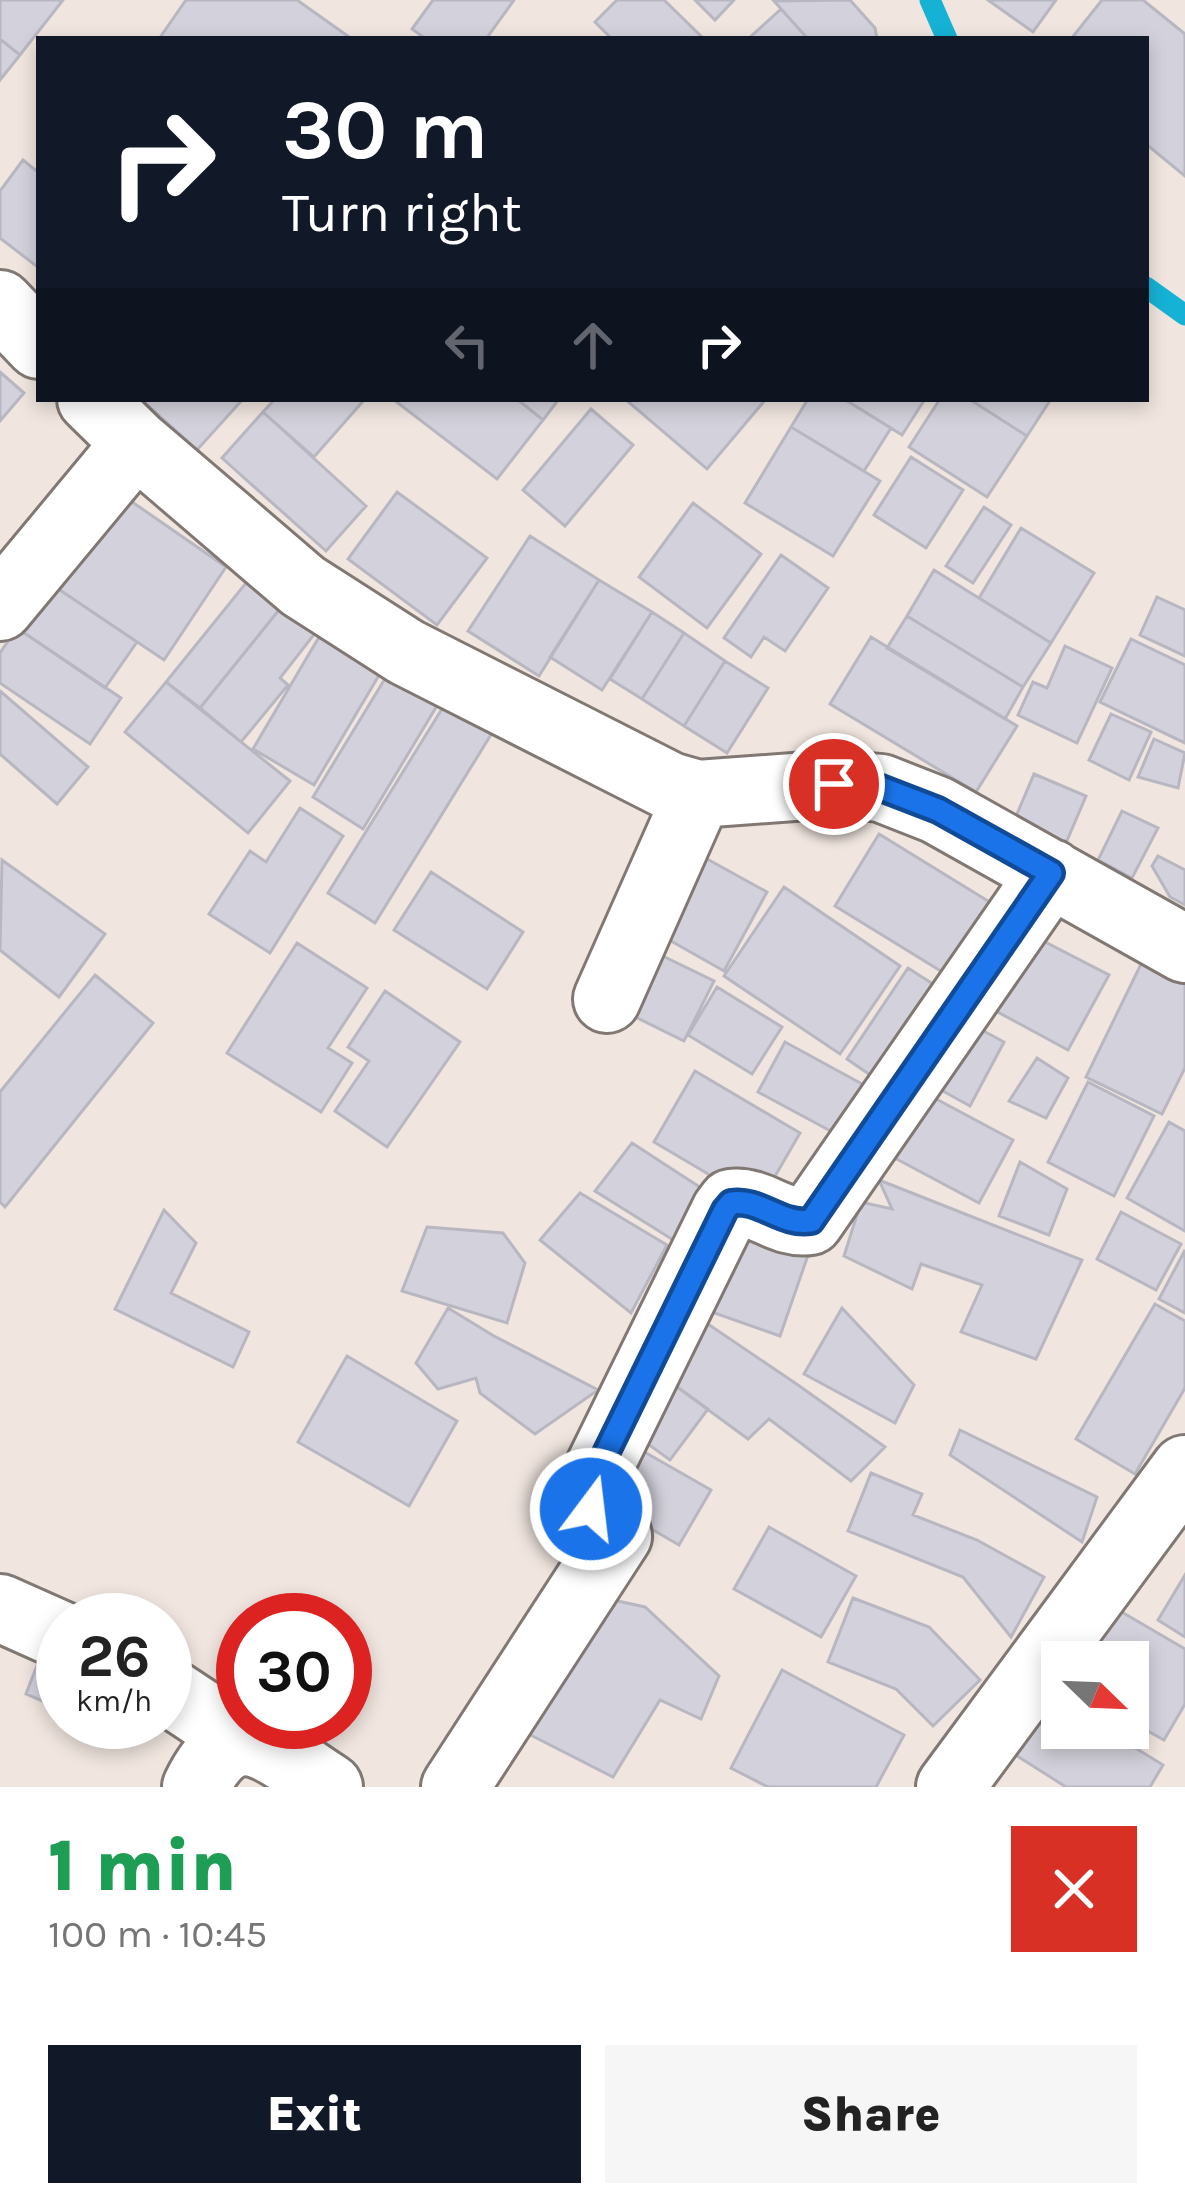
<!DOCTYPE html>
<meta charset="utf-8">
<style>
:root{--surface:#fff;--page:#f6f6f6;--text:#222;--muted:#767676;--accent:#111827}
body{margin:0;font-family:Karla,sans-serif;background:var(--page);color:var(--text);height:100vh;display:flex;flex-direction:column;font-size:45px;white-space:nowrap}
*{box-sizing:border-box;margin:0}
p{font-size:39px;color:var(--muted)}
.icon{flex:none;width:66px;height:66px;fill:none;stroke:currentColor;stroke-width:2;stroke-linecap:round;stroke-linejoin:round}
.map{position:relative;height:1787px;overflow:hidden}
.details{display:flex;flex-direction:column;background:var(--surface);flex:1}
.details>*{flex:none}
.hud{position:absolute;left:36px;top:36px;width:1113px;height:366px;border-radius:0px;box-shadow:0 6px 18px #0003;background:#111827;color:#fff;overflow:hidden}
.needle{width:78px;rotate:113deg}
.buttons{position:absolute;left:1041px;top:1641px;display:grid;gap:24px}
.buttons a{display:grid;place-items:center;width:108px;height:108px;border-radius:0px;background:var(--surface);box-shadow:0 6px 18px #0003;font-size:60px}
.speed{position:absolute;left:36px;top:1593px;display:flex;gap:24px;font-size:60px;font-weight:700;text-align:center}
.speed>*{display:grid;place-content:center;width:156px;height:156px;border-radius:50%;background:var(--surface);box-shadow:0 6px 18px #0003;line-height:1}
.speed small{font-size:30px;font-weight:400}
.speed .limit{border:18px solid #d22;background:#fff;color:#111}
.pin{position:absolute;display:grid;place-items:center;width:102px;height:102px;color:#fff;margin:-51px;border:6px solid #fff;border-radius:50%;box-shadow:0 3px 12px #0007}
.me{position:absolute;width:132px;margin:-66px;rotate:15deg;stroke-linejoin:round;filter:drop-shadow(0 0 9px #0008)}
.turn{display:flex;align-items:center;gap:42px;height:252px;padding:0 48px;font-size:54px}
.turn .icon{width:156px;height:156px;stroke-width:2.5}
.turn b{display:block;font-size:84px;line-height:102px}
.lanes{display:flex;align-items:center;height:114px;padding:0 48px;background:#0003;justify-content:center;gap:60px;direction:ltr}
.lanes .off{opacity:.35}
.round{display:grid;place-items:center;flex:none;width:126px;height:126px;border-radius:0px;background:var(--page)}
.overview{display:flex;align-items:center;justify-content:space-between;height:204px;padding:0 48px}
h1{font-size:72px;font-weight:800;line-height:90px;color:#1e9e55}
.cta{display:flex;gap:24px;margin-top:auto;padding:24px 48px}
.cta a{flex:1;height:138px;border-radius:0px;background:var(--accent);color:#fff;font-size:48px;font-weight:800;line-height:138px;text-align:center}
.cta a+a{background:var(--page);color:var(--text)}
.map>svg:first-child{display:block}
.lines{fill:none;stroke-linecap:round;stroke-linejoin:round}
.stream{stroke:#16b2d5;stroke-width:21}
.building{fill:#d3d2dc;stroke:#b8b7c1;stroke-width:3}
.minor-casing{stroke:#817873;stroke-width:72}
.minor{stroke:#fff;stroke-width:66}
.route-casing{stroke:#114b97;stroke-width:30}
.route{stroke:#1a73e8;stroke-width:21}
</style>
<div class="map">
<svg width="1185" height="1787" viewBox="0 0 1185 1787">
<rect width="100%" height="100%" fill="#f0e5df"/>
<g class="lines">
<!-- stream -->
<path class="stream" d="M 930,0 L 947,39
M 1146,287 L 1185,315"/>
</g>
<!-- building -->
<path class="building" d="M 0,0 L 63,0 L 20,55 L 0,39 Z
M 186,0 L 297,0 L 352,39 L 159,39 Z
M 433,0 L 514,0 L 486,39 L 426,39 L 412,29 Z
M 617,0 L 664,0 L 704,39 L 612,39 L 595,22 Z
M 695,0 L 734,0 L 715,20 Z
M 850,0 L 875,28 L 877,39 L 808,39 L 774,1 Z
M 988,0 L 1056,0 L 1033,32 Z
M 1102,0 L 1143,0 L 1185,34 L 1185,176 L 1146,144 L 1146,39 L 1071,39 Z
M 781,9 L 808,39 L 748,39 Z
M 0,39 L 20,55 L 0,80 Z
M 23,160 L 39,173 L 39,268 L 0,238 L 0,191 Z
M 0,372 L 24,393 L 0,421 Z
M 141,399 L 243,399 L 197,450 Z
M 275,399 L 365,399 L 314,457 L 263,412 Z
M 517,399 L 543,420 L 497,479 L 394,400 Z
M 517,399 L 559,399 L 543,420 Z
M 625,399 L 766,399 L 707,469 Z
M 808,399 L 844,399 L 891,428 L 864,471 L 791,427 Z
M 844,399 L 925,399 L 902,435 Z
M 940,399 L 969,399 L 1027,436 L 987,497 L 909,447 Z
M 969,399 L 1051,399 L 1027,436 Z
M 591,409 L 633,445 L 565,526 L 523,490 Z
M 263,412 L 366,506 L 326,551 L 222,458 Z
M 791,427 L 880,481 L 833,556 L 745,503 Z
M 911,457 L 963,490 L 926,548 L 874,515 Z
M 112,488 L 226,567 L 164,660 L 48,582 Z
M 397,492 L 487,558 L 437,625 L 348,559 Z
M 693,503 L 761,554 L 707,628 L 639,577 Z
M 984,507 L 1011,525 L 973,583 L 946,566 Z
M 1021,528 L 1094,573 L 1051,643 L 979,598 Z
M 530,536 L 599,580 L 539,676 L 468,631 Z
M 781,555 L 828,588 L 785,651 L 764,637 L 751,657 L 724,638 Z
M 934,570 L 1051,643 L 1023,687 L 907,616 Z
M 250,578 L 283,605 L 200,708 L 166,682 Z
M 599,580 L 652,612 L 602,690 L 550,657 Z
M 48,582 L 137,642 L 105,688 L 17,628 Z
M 1157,597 L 1185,610 L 1185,656 L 1140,635 Z
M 283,605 L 316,632 L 280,678 L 288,685 L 241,742 L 200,708 Z
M 652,612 L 684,633 L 642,699 L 610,679 Z
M 907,616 L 1023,687 L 1005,719 L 887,648 Z
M 17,628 L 121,698 L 90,744 L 0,683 L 0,653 Z
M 684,633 L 725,661 L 684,726 L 642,699 Z
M 319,637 L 340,650 L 348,637 L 388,660 L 314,785 L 253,749 Z
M 871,637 L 1017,726 L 976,792 L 830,704 Z
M 1131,639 L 1185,665 L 1185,743 L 1100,702 Z
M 1065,646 L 1112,668 L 1077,743 L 1018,715 L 1033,682 L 1047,688 Z
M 397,659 L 447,689 L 363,829 L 313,797 Z
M 725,661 L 768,688 L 727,753 L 684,726 Z
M 166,682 L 290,781 L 248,833 L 125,732 Z
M 0,691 L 88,767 L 57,804 L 0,754 Z
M 445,704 L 492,733 L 375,923 L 328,893 Z
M 1111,714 L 1151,732 L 1129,780 L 1089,760 Z
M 1154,739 L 1185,753 L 1178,788 L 1138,777 Z
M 1034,774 L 1086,796 L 1060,857 L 1008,835 Z
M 300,808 L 343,836 L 270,953 L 209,914 L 250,851 L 266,862 Z
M 1122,811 L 1158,828 L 1132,878 L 1098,860 Z
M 879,834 L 1014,917 L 970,989 L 835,906 Z
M 698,854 L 767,892 L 724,971 L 655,932 Z
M 1158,856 L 1185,870 L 1185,905 L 1170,897 L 1152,866 Z
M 2,860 L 105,934 L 59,997 L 0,950 Z
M 431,872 L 523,932 L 487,989 L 394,930 Z
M 784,887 L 900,966 L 840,1054 L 724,976 Z
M 1020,929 L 1109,975 L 1068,1050 L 981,1003 Z
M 297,943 L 367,988 L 328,1048 L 352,1063 L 321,1112 L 227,1053 Z
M 638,944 L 714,981 L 684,1041 L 609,1004 Z
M 1143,960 L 1185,980 L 1185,1068 L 1162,1114 L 1086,1077 Z
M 908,968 L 950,995 L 889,1088 L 847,1059 Z
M 95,975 L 153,1023 L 5,1207 L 0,1202 L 0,1092 Z
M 717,987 L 782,1027 L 752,1074 L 688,1035 Z
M 385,991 L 460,1042 L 387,1147 L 335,1111 L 369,1061 L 348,1047 Z
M 965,1021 L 1004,1042 L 970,1106 L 932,1085 Z
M 785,1042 L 864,1085 L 838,1135 L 758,1092 Z
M 1037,1058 L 1068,1078 L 1046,1118 L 1009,1101 Z
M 695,1071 L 800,1133 L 759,1204 L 654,1142 Z
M 1088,1082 L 1154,1116 L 1114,1196 L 1048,1162 Z
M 925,1093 L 1013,1140 L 979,1203 L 891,1156 Z
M 1169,1122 L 1185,1131 L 1185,1231 L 1127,1198 Z
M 632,1143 L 715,1197 L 686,1248 L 595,1191 Z
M 1020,1162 L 1067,1189 L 1049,1235 L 999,1216 Z
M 879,1180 L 1082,1260 L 1036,1359 L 961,1332 L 982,1285 L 921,1264 L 912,1289 L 844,1256 L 861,1202 L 892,1209 Z
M 580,1193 L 667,1245 L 631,1313 L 540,1240 Z
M 164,1210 L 196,1243 L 171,1293 L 249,1332 L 233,1367 L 115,1309 Z
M 738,1210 L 815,1235 L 780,1336 L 686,1303 Z
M 1121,1212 L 1181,1244 L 1156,1290 L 1097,1259 Z
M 427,1227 L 503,1233 L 525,1263 L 507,1323 L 402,1291 Z
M 1185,1250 L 1185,1313 L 1159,1299 Z
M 1155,1304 L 1185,1321 L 1185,1388 L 1135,1474 L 1076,1439 Z
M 448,1308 L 494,1336 L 598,1390 L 535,1434 L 480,1393 L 476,1378 L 438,1389 L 416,1363 Z
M 842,1308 L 914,1385 L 895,1423 L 804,1374 Z
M 702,1320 L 798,1385 L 885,1447 L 851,1481 L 769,1419 L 748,1439 L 662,1376 Z
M 347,1356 L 457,1421 L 409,1506 L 298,1442 Z
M 672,1383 L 708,1409 L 670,1460 L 634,1434 Z
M 960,1430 L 1097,1497 L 1082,1542 L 950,1455 Z
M 641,1450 L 711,1490 L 679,1545 L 610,1505 Z
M 871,1473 L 922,1494 L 913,1515 L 977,1540 L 1044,1577 L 1011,1637 L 963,1577 L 848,1531 Z
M 769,1527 L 856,1576 L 821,1637 L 734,1589 Z
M 1185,1575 L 1185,1637 L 1158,1620 Z
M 604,1598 L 645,1607 L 719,1676 L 701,1719 L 660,1700 L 613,1777 L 511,1725 Z
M 853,1598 L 929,1627 L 980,1680 L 933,1726 L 896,1689 L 828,1662 Z
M 1108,1604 L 1185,1649 L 1185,1704 L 1164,1740 L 1128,1720 L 1128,1662 L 1075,1662 Z
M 43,1650 L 63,1658 L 63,1710 L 26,1694 Z
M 782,1670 L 904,1735 L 876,1787 L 768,1787 L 731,1768 Z
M 1036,1686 L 1062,1702 L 1062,1728 L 1103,1728 L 1163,1765 L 1150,1787 L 1066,1787 L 1000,1745 Z
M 93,1722 L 149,1722 L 141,1742 Z"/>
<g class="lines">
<defs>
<path id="minor" d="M 0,304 L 39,345
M 91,399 L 136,443 L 303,586 L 406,652 L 670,786 L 698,794 L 834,784 L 881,788 L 937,810 L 1185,949
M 0,607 L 136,443
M 607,999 L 698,794
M 0,1608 L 63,1636
M 165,1689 L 242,1740
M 196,1787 C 235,1706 274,1753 329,1787
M 455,1787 L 618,1536 L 616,1529 L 586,1503 L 585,1496 L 725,1211 L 731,1203 C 759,1199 782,1226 810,1221 L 1051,873
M 950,1787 L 1185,1469"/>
</defs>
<!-- minor casing -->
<use href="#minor" class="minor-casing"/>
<!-- minor -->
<use href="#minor" class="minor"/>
</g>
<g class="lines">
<defs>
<path id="route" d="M 591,1509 L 585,1496 L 725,1210 L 731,1203 C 759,1198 782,1226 811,1221 L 1051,873 L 938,810 L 881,788 L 834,784"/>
</defs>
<!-- route casing -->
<use href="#route" class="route-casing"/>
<!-- route -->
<use href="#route" class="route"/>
</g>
</svg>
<div class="buttons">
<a><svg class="needle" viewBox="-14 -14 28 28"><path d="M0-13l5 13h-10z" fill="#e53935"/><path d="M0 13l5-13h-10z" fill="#767676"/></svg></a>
</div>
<div class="speed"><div>26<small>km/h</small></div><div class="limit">30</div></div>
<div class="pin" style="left:834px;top:784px;background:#d93025"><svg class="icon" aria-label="arrive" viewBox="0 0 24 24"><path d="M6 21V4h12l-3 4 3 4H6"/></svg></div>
<svg class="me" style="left:591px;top:1509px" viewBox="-20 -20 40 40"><circle r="17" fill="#1a73e8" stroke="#fff" stroke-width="3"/><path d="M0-11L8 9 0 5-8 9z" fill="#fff"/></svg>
<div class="hud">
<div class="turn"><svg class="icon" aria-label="right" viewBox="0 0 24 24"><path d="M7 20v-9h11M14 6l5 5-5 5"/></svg><div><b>30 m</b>Turn right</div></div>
<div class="lanes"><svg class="icon off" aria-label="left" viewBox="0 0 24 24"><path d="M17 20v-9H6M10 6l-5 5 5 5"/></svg><svg class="icon off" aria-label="ahead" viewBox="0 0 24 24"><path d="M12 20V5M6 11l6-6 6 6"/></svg><svg class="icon" aria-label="right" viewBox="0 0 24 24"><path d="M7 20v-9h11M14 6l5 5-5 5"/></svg></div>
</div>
</div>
<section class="details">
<div class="overview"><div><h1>1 min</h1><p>100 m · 10:45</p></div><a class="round" style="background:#d93025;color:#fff"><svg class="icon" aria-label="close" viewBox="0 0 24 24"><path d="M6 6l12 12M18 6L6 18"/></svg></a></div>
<div class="cta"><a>Exit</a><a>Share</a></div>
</section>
